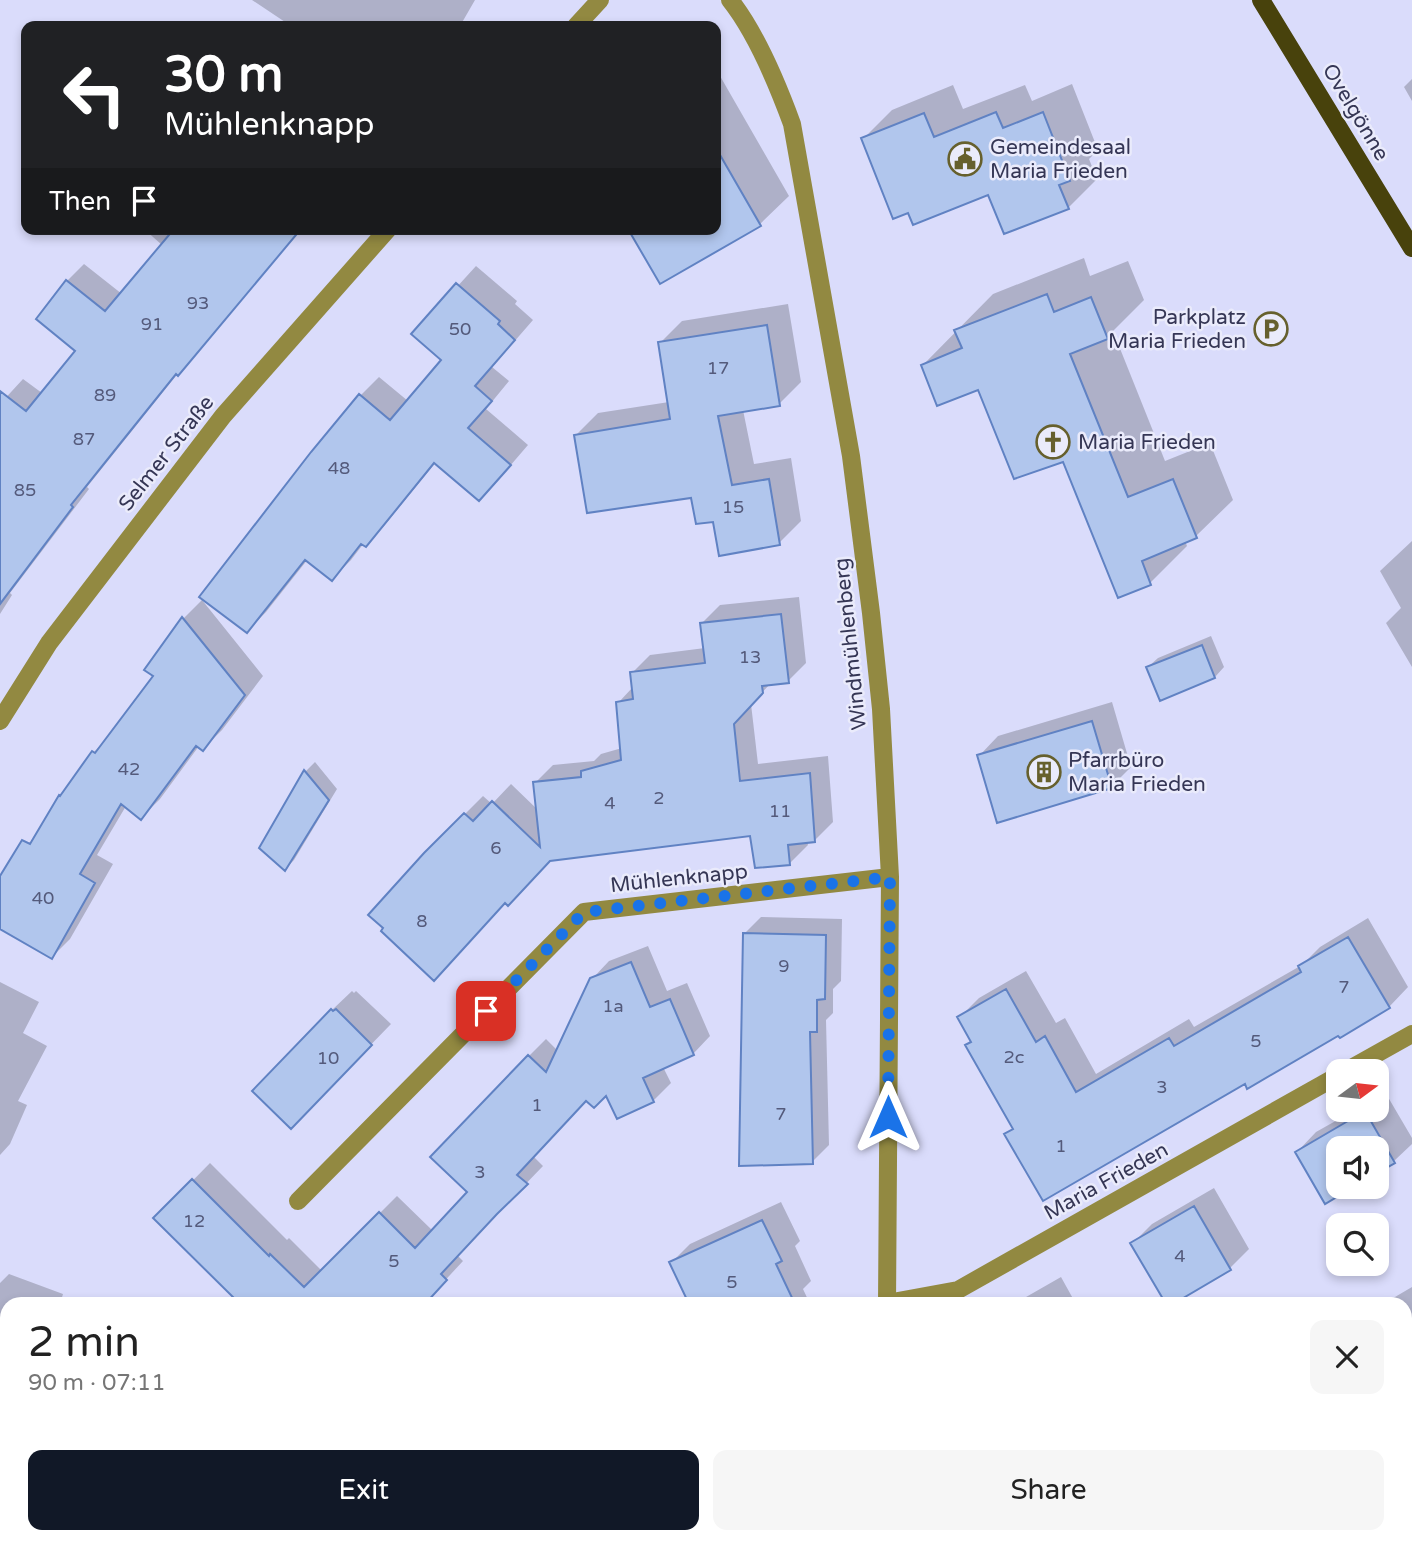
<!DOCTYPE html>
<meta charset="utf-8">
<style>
:root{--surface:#fff;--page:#f6f6f6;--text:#222;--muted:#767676;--accent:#111827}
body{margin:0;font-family:"Varela Round",sans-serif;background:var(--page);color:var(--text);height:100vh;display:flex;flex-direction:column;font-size:26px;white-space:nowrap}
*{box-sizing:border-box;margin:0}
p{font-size:23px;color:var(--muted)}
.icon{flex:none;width:38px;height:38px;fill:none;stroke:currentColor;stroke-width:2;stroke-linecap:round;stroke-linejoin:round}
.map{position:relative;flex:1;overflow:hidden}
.sheet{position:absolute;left:0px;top:1297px;width:1412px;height:247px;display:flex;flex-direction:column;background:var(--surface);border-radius:21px 21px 0 0;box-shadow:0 4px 10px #0003}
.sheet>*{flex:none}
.hud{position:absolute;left:21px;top:21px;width:700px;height:214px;border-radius:14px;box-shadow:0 4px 10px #0003;background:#202124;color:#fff;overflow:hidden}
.needle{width:46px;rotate:75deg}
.fabs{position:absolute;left:1326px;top:1059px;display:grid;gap:14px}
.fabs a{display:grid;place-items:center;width:63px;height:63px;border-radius:14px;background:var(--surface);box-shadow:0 4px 10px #0003;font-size:35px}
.pin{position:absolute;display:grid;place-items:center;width:60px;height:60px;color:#fff;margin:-30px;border-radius:14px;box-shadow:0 4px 10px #0006}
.me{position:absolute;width:77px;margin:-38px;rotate:0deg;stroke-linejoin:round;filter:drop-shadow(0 0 5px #0008)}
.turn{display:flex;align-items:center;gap:24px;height:147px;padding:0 28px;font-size:32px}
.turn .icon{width:91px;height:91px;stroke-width:2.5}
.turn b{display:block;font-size:49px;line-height:60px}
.then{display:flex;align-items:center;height:66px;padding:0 28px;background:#0003;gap:14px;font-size:26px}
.round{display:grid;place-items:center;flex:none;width:74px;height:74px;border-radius:14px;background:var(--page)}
.head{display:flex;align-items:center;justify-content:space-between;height:119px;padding:0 28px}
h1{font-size:42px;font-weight:600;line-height:52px}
.primary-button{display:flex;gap:14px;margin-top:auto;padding:14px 28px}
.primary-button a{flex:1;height:80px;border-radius:14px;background:var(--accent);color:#fff;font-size:28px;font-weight:600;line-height:80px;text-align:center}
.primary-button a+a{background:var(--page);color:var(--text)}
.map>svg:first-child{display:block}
.shadow{fill:#0003}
.building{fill:#b1c6ed;stroke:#6082c3;stroke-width:2}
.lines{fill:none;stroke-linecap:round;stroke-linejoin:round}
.minor{stroke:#928941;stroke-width:18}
.major{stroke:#48420c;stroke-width:18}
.route{stroke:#1a73e8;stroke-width:12;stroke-dasharray:0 21.6}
.labels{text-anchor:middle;stroke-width:5;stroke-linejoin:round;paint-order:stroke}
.number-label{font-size:18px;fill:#545a7b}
.street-label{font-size:21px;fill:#353655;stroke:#eaebfb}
.poi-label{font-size:21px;fill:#353655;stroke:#eaebfb;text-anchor:start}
</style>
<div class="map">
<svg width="1412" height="1542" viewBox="0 0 1412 1542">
<rect width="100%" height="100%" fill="#dadcfb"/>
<!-- shadow -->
<path class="shadow" d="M 252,0 L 475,0 L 460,26 L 291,26 Z
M 716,69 L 789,196 L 760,224 L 660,282 L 716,229 Z
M 1412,79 L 1412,101 L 1404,87 Z
M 1072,84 L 1098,150 L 1089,159 L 1097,179 L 1068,208 L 989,193 L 909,210 L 863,139 L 892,110 L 953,85 L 963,109 L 1025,85 L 1032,101 Z
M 144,229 L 301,229 L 195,356 L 179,372 L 87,487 L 89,489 L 10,593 L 12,595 L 0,614 L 0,404 L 23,379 L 42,393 L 77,350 L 67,281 L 84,264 L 122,294 L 162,245 Z
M 1084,258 L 1090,276 L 1128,261 L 1144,300 L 1113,331 L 1165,461 L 1210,443 L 1233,500 L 1196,536 L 1185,541 L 1187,546 L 1150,583 L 1119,596 L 1064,460 L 979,388 L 923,365 L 993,294 Z
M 476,266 L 517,301 L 515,304 L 533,320 L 492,367 L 509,381 L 486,409 L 528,445 L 498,480 L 479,499 L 436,462 L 384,526 L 365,545 L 364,543 L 351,560 L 332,579 L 308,559 L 266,612 L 247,631 L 360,396 L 379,377 L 408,401 L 444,360 L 414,334 Z
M 788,304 L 801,382 L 779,404 L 743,410 L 754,464 L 791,458 L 801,521 L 779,543 L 714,520 L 693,496 L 576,435 L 598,413 L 669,402 L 660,343 L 682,321 Z
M 1412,541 L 1412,667 L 1386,623 L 1401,608 L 1380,571 Z
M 799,597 L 806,663 L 788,681 L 771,683 L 751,704 L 758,764 L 828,756 L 833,822 L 815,840 L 807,841 L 808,845 L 790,863 L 752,834 L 551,859 L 506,902 L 452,961 L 425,854 L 483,796 L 492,804 L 511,784 L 538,810 L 535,783 L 553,765 L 594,761 L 601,754 L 622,748 L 618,703 L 633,687 L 632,673 L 650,655 L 705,648 L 702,623 L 720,605 Z
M 202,600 L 263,676 L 222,730 L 203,749 L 199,746 L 160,799 L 141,818 L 126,806 L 97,855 L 113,864 L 70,939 L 52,957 L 0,927 L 0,899 L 94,752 L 112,734 L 155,676 L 146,669 L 184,618 Z
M 1211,636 L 1224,667 L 1215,677 L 1148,667 L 1158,658 Z
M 1112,702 L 1131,767 L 1111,787 L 979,756 L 998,736 Z
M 315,762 L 337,789 L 294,860 L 285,869 L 261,847 L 306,771 Z
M 761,917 L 842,919 L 841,981 L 833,989 L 833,1013 L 826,1020 L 829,1145 L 812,1162 L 744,934 Z
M 1368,918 L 1408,987 L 1389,1007 L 1245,1081 L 1006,1135 L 1014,1127 L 959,1018 L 979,998 L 1026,971 L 1056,1023 L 1065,1018 L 1096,1074 L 1189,1019 L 1194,1027 L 1302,965 L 1320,947 Z
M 648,946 L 667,991 L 687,983 L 710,1036 L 693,1054 L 663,1067 L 671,1083 L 653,1101 L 607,1093 L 587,1099 L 533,1156 L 543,1166 L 457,1255 L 463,1261 L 438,1288 L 243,1304 L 156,1218 L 210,1163 L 287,1240 L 289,1238 L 322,1271 L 397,1196 L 433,1231 L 470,1192 L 529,1056 L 546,1039 L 558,1051 L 592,979 L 609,961 Z
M 0,982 L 39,1002 L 23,1033 L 47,1046 L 18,1101 L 27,1105 L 10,1144 L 0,1155 Z
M 352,991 L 354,993 L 356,991 L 391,1024 L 291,1127 L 332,1010 Z
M 1385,1092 L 1412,1138 L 1412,1144 L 1394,1161 L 1377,1171 L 1377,1148 L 1339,1148 L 1326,1201 L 1297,1152 L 1316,1132 L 1355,1110 L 1377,1110 L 1377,1097 Z
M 1214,1188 L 1249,1249 L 1230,1268 L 1132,1244 L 1152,1224 Z
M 781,1202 L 800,1241 L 795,1246 L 811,1281 L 803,1289 L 810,1304 L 683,1304 L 688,1298 L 671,1263 L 690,1244 Z
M 9,1274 L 63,1294 L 60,1304 L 7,1304 L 7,1462 L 0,1465 L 0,1283 Z
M 1061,1277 L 1076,1304 L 1014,1304 Z
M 1412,1287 L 1412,1378 L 1405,1382 L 1405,1304 L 1383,1304 Z
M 0,1466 L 7,1481 L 7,1536 L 33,1536 L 35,1542 L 0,1542 Z
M 158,1536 L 287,1536 L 274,1542 L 154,1542 L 158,1538 Z
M 367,1536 L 447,1536 L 450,1542 L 369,1542 Z
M 683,1536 L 835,1536 L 837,1542 L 678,1542 Z
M 997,1536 L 1140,1536 L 1130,1542 L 988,1542 Z
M 1287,1536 L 1351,1536 L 1354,1542 L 1277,1542 Z"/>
<!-- building -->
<path class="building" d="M 996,112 L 1003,128 L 1043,112 L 1070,181 L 1059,185 L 1069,209 L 1004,234 L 988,195 L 913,225 L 908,213 L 893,219 L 861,138 L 924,113 L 934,137 Z
M 716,148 L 761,226 L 660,284 L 628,229 L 716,229 Z
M 174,229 L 301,229 L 178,376 L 176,374 L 123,440 L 71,505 L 73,507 L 0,604 L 0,391 L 26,411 L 75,351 L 36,319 L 66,280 L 105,311 Z
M 456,283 L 500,321 L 498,324 L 515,340 L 475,386 L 492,401 L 468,428 L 511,465 L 479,501 L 434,463 L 366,547 L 361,544 L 332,581 L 305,560 L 247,633 L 199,597 L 311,452 L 359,394 L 390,420 L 441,360 L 411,334 Z
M 1047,294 L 1054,312 L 1091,297 L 1108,339 L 1070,354 L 1128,497 L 1173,479 L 1197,538 L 1142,561 L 1151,585 L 1118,598 L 1063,462 L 1014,479 L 978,390 L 937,406 L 921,365 L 962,348 L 954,330 Z
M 767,325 L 780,406 L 718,416 L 732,485 L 769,479 L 780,545 L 719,556 L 713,522 L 696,524 L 691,498 L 587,513 L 574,435 L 670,419 L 658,342 Z
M 781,614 L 789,683 L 762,686 L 763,693 L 734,724 L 740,781 L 810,773 L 815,842 L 788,845 L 790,865 L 755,868 L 750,836 L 550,861 L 508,906 L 505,903 L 434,981 L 381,931 L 383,928 L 368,915 L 424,853 L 464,813 L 473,821 L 492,801 L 540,847 L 533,782 L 581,777 L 581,771 L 621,760 L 616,702 L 633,699 L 630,672 L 705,663 L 700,623 Z
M 182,617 L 245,695 L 203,751 L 196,746 L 141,820 L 121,804 L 80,874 L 95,883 L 52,959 L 0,929 L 0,876 L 22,840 L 30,844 L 59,795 L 60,796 L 92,751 L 95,753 L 153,676 L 144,670 Z
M 1202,645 L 1215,678 L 1160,701 L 1146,667 Z
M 1092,721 L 1112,788 L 997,823 L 977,755 Z
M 304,770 L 329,800 L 285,871 L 259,848 Z
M 743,933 L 826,935 L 825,999 L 817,1000 L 817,1032 L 810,1032 L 813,1164 L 739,1166 Z
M 1348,937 L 1390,1008 L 1340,1038 L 1338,1036 L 1247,1089 L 1245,1084 L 1043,1201 L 1004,1134 L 1013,1129 L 965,1045 L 971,1042 L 957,1017 L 1006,989 L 1036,1042 L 1045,1036 L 1076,1092 L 1169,1038 L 1174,1046 L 1301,972 L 1298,966 Z
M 631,962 L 650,1007 L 670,999 L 694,1055 L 643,1078 L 654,1102 L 617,1119 L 606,1096 L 594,1108 L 586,1101 L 517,1175 L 528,1184 L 497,1214 L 441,1274 L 447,1280 L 425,1304 L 240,1304 L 153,1218 L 192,1179 L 269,1256 L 270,1254 L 304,1287 L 379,1212 L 415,1248 L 467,1192 L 430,1157 L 528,1055 L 546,1072 L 590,978 Z
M 331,1009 L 333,1011 L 336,1009 L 372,1045 L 291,1129 L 252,1091 Z
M 1365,1111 L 1395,1163 L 1377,1173 L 1377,1148 L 1339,1148 L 1339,1186 L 1355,1186 L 1325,1204 L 1295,1152 Z
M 1194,1206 L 1231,1270 L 1173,1304 L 1166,1304 L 1130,1243 Z
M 762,1220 L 782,1261 L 776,1264 L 795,1304 L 689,1304 L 669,1262 Z"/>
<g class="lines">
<!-- minor -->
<path class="minor" d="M 730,0 C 757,34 777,83 792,124 L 851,456 L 871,613 L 881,709 L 890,877 L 887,1304
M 576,26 L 600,0
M 0,721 L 49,643 L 223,416 L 388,229
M 1346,1071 L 1412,1034
M 298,1201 L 584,912 L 890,877
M 887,1303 L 958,1290 L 1339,1075
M 1405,1420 L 1412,1416
M 882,1536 L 882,1542
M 1380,1536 L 1383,1542
M 1188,1542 L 1198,1536"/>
<!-- major -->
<path class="major" d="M 1261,0 L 1412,248"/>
</g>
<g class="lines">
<!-- route -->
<path class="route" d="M 486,1011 L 584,912 L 890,877 L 888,1117"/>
</g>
<!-- icons -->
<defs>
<symbol id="civic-ring" viewBox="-11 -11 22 22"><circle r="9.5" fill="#eaebfb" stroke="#66602d" stroke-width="1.5"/><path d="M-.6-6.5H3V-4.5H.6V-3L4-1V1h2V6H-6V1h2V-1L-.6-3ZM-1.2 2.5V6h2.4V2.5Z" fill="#66602d"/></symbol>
<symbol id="parking-ring" viewBox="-11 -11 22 22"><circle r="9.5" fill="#eaebfb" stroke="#66602d" stroke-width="1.5"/><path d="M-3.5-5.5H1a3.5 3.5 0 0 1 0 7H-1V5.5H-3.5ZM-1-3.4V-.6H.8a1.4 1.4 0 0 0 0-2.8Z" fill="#66602d"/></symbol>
<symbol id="church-ring" viewBox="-11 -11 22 22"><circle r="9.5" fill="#eaebfb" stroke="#66602d" stroke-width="1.5"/><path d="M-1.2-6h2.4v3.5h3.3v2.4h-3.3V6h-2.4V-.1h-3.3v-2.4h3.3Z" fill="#66602d"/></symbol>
<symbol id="building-ring" viewBox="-11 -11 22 22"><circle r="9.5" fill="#eaebfb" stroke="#66602d" stroke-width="1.5"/><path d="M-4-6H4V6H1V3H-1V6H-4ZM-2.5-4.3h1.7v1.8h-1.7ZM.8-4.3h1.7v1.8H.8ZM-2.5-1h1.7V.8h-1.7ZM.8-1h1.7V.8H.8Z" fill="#66602d"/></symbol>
</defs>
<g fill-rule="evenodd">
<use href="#civic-ring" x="946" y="140" width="38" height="38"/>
<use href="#parking-ring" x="1252" y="310" width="38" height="38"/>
<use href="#church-ring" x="1034" y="423" width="38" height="38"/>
<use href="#building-ring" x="1025" y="753" width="38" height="38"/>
</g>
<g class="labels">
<!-- number labels -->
<g class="number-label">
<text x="198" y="309">93</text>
<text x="152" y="330">91</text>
<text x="460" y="335">50</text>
<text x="718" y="374">17</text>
<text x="105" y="401">89</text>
<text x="84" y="445">87</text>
<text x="339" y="474">48</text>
<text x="25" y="496">85</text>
<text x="733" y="513">15</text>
<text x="750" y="663">13</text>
<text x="129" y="775">42</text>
<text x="659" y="804">2</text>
<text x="610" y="809">4</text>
<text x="780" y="817">11</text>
<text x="496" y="854">6</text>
<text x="43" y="904">40</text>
<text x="422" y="927">8</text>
<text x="784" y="972">9</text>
<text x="1344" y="993">7</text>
<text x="613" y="1012">1a</text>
<text x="1256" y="1047">5</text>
<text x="1014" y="1063">2c</text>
<text x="328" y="1064">10</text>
<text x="1162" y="1093">3</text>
<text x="537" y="1111">1</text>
<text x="781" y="1120">7</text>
<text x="1061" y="1152">1</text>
<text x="480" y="1178">3</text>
<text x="194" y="1227">12</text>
<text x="1180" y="1262">4</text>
<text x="394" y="1267">5</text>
<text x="732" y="1288">5</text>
</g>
<!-- street labels -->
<g class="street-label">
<text transform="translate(1356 112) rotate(59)" y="7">Ovelgönne</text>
<text transform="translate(166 453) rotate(-52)" y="7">Selmer Straße</text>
<text transform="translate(850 644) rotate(-96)" y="7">Windmühlenberg</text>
<text transform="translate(679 878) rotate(-6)" y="7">Mühlenknapp</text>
<text transform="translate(1106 1181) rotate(-29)" y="7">Maria Frieden</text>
</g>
<!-- poi labels -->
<g class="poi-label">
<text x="990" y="154">Gemeindesaal<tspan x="990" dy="24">Maria Frieden</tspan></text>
<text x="1246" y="324" text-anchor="end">Parkplatz<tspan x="1246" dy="24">Maria Frieden</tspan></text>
<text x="1078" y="449">Maria Frieden</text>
<text x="1068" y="767">Pfarrbüro<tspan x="1068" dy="24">Maria Frieden</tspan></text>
</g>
</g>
</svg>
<div class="fabs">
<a><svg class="needle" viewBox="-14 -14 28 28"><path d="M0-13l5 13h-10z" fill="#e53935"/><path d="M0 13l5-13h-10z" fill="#767676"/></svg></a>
<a><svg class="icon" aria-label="sound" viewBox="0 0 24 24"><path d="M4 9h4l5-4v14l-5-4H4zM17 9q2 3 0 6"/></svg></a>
<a><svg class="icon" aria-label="search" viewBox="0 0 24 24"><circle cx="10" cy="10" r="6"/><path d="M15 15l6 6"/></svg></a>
</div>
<div class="pin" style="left:486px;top:1011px;background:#d93025"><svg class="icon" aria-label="arrive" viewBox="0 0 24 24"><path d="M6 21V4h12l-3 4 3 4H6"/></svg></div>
<svg class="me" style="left:888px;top:1117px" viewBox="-20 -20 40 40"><path d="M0-17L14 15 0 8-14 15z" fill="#1a73e8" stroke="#fff" stroke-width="4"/></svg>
<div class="hud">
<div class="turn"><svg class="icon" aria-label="left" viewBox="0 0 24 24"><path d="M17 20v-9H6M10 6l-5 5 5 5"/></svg><div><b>30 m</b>Mühlenknapp</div></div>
<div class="then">Then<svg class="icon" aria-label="arrive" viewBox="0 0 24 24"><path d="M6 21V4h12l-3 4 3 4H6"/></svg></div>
</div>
<section class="sheet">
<div class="head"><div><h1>2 min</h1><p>90 m · 07:11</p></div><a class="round"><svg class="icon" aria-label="close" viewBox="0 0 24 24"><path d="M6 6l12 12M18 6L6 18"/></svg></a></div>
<div class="primary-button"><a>Exit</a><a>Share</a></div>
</section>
</div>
